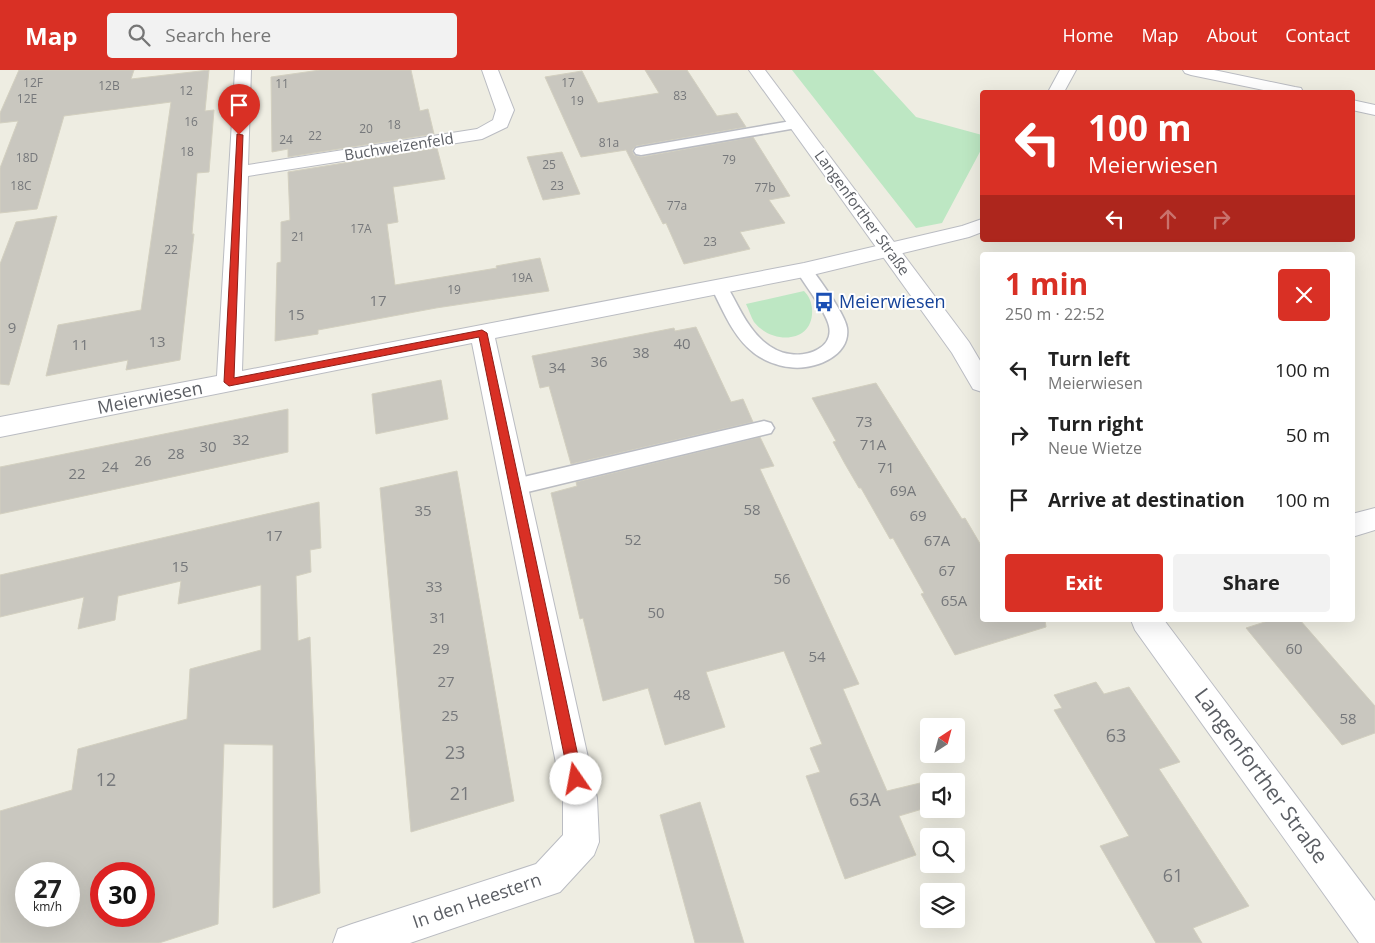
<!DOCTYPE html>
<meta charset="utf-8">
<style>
:root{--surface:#fff;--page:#f2f2f2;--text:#222;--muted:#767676;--accent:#d93025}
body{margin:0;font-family:"Open Sans",sans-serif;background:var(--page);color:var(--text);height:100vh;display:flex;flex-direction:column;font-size:19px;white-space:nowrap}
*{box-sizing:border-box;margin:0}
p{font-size:16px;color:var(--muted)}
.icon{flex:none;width:28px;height:28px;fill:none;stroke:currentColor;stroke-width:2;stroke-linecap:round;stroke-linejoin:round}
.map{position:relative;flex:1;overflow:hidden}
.side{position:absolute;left:980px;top:182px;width:375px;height:370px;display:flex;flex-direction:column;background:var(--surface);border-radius:5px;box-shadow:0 5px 20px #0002}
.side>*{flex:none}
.top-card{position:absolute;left:980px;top:20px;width:375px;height:152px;border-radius:5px;box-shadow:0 5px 20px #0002;background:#d93025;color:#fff;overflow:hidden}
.needle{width:32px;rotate:36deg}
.tools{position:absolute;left:920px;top:648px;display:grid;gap:10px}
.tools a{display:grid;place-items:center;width:45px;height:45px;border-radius:5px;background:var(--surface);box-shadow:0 5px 20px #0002;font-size:25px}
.speed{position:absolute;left:15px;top:792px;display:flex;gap:10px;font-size:25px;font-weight:700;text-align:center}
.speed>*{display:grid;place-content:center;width:65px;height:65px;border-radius:50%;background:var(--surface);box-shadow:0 5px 20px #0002;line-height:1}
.speed small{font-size:12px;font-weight:400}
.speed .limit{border:8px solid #d22;background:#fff;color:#111}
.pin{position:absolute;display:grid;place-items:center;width:42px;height:42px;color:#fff;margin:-51px -21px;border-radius:50% 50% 50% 0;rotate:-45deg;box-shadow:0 0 5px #0007}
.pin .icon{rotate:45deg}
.me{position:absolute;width:55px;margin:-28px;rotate:348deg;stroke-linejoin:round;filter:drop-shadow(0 0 4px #0008)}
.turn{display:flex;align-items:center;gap:18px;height:105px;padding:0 25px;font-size:22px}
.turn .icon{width:65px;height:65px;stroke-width:2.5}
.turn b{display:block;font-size:35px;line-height:42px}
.lanes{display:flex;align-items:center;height:48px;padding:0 25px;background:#0003;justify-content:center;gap:25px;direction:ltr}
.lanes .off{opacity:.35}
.round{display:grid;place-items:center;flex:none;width:52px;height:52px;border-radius:5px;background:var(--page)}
.summary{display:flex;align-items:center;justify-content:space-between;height:85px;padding:0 25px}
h1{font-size:30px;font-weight:700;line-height:38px;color:var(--accent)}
.action{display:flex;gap:10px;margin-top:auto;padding:10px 25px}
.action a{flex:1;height:58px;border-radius:5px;background:var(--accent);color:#fff;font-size:20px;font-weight:700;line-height:58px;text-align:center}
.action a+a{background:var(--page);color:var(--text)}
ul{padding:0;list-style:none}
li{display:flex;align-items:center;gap:15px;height:65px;padding:0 25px}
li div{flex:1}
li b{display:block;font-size:19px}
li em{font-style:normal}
header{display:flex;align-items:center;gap:30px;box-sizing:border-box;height:70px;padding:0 25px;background:var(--accent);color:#fff}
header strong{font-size:24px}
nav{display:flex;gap:28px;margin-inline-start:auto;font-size:18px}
.search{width:350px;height:45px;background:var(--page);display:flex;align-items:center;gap:12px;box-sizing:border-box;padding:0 18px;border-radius:5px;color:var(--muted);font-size:19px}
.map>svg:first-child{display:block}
.green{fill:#bde7c3}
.building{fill:#c9c7bf;stroke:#d3d0c0;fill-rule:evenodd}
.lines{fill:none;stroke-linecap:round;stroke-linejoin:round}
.lane-casing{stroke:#babcc2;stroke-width:3}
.street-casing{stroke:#babcc2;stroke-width:2}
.secondary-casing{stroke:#bbbdc4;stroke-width:2}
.lane{fill:#fff;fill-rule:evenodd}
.street{fill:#fff;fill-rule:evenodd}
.secondary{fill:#fff;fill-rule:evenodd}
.route{fill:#d93025;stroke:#8d1f18}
.labels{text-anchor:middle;stroke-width:4;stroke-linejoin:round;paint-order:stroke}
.far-number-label{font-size:12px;fill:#76787b}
.far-street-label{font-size:15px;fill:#5b5e64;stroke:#fff}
.number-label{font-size:15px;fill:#76787b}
.transit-label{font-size:18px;fill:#164399;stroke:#fff;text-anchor:start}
.street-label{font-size:18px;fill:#5b5e64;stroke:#fff}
.near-number-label{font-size:18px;fill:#76787b}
.near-street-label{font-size:21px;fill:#5b5e64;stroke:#fff}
</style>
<header>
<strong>Map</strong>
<div class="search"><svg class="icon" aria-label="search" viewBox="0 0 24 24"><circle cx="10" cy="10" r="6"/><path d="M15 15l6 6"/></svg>Search here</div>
<nav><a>Home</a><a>Map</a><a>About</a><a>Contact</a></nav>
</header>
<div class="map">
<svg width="1375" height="873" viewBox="0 0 1375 873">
<rect width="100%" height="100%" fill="#eeede2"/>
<!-- green -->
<path class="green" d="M 792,0 L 873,0 L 916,47 L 982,65 L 982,78 L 942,153 L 916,158 Z
M 804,221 C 809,226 811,231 812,238 C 815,274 772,275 754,252 C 751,247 749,240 746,234 Z"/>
<!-- building -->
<path class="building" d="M 19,0 L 134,0 L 131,9 L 209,0 L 205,41 L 214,40 L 209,102 L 197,103 L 192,164 L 194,164 L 180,290 L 126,300 L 128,290 L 46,306 L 58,255 L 141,240 L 171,32 L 64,46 L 37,139 L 0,143 L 0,98 L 18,51 L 0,53 L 0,43 Z
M 320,0 L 411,0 L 420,41 L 428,39 L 434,64 L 288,87 L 288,79 L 272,82 L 271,7 Z
M 645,0 L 687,0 L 717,46 L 737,43 L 746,57 L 636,76 L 632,80 L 634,85 L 641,87 L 753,67 L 790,126 L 769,130 L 785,153 L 740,162 L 750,179 L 684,194 L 666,153 L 663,154 L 626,80 L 581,87 L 545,7 L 582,1 L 598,33 L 659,23 Z
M 437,78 L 445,109 L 393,117 L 398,152 L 387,154 L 395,215 L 497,198 L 496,196 L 540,188 L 549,221 L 436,238 L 318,260 L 318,264 L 275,271 L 277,193 L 281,192 L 281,152 L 290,150 L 288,102 Z
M 562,82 L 580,124 L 543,130 L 527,87 Z
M 57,146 L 9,315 L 0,314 L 0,194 L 16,152 Z
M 696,257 L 731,332 L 743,329 L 753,352 L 571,394 L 549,316 L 540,318 L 532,286 L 674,258 L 675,261 Z
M 441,310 L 448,349 L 376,364 L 372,324 Z
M 876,313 L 962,449 L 965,448 L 982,477 L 982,550 L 1045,550 L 1046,557 L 955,585 L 921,524 L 924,523 L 893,468 L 890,469 L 861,418 L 859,418 L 845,394 L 833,372 L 836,371 L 812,328 Z
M 288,339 L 288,382 L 0,444 L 0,397 Z
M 760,367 L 774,396 L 760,399 L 859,614 L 843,619 L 887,721 L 949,706 L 951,711 L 929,711 L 929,737 L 899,746 L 916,785 L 845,809 L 806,706 L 820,702 L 810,678 L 822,674 L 784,581 L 706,602 L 725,657 L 665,675 L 648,618 L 603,631 L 583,548 L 580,549 L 551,423 L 577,416 L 576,412 Z
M 457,401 L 514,731 L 411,762 L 380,418 Z
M 319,432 L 321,478 L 310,480 L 311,502 L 296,506 L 298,571 L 310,567 L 320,823 L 273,838 L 273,675 L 224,674 L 218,854 L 159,873 L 0,873 L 0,741 L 72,720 L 78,679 L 187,649 L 190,599 L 261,580 L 261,515 L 178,534 L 181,511 L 118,526 L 115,550 L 78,559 L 84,527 L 0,547 L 0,505 ZM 26,804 L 69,804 L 69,846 L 26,846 ZM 101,804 L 144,804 L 144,846 L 101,846 Z
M 1271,550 L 1300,550 L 1375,636 L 1375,663 L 1342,675 L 1246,558 Z
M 1096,612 L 1104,624 L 1129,617 L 1180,692 L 1159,699 L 1249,836 L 1193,858 L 1202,873 L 1156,873 L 1100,776 L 1129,766 L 1054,640 L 1062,638 L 1054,625 Z
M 700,732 L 744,873 L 695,873 L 660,745 Z"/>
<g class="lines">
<defs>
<path id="lane" d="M 797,50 L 802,51 L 804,54 L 802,57 L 641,85 L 636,84 L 634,81 L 636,78 L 641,77 Z
M 804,195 L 810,196 C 819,210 845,243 847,258 C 851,287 812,301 789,297 C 778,296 763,290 754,283 C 733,267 723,240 711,217 L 713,213 L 719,212 L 725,213 C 737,232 745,255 763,271 C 770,277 780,283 790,284 C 807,287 834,278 829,256 C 826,241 804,214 796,200 L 798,196 Z
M 764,351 L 771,353 L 774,358 L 771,363 L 515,425 L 508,423 L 505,417 L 508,411 L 515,409 Z"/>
<path id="street" d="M 235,0 L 251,0 L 248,95 L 477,59 L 493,50 L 496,40 L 482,0 L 498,0 L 514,40 L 507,57 L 482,69 L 248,106 L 242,301 L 804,193 L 962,156 L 982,149 L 982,162 L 969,167 L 804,207 L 495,268 L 597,728 L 599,772 L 594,785 L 560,822 L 410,873 L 333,873 L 338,859 L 352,854 L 536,794 L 563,765 L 563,728 L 472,273 L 0,367 L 0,347 L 217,306 Z
M 1060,0 L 1076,0 L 1064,22 L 1048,22 Z
M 1183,0 L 1214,0 L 1295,17 L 1301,18 L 1303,22 L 1273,22 L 1191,5 L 1185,3 Z
M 1352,30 L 1375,35 L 1375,45 L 1352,40 Z
M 1375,438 L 1375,460 L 1352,467 L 1352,444 Z"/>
<path id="secondary" d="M 749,0 L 765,0 L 969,272 L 982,294 L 982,322 L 973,319 L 952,283 Z
M 1131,550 L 1164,550 L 1375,831 L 1375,873 L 1359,873 L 1135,560 Z"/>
</defs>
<!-- lane casing -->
<use href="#lane" class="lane-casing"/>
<!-- street casing -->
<use href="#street" class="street-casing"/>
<!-- secondary casing -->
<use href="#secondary" class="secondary-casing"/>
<!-- lane -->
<use href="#lane" class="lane"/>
<!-- street -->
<use href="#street" class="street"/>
<!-- secondary -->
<use href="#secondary" class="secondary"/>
</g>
<!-- route -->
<path class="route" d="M 237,64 L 243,65 L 234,308 L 482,260 L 487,263 L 583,709 L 581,714 L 576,716 L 571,714 L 569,709 L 479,267 L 229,316 L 224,312 Z"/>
<!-- icons -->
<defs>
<symbol id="bus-bare" viewBox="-9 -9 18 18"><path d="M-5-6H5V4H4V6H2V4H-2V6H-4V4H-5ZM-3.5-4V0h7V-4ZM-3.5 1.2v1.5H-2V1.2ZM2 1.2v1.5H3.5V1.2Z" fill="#1a4fb4" stroke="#fff" stroke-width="2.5" paint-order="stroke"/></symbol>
</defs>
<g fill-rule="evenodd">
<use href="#bus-bare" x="810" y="218" width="28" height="28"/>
</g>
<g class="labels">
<!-- far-number labels -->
<g class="far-number-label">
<text x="33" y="17">12F</text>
<text x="568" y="17">17</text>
<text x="282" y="18">11</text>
<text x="109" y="20">12B</text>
<text x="186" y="25">12</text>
<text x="680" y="30">83</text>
<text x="27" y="33">12E</text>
<text x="577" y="35">19</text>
<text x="191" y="56">16</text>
<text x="394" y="59">18</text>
<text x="366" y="63">20</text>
<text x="315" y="70">22</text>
<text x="286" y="74">24</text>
<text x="609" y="77">81a</text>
<text x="187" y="86">18</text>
<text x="27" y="92">18D</text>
<text x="729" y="94">79</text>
<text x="549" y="99">25</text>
<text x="21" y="120">18C</text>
<text x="557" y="120">23</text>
<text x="765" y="122">77b</text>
<text x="677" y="140">77a</text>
<text x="361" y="163">17A</text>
<text x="298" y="171">21</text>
<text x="710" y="176">23</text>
<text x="171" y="184">22</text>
<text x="522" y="212">19A</text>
<text x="454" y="224">19</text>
</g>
<!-- far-street labels -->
<g class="far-street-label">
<text transform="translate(399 77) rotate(-9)" y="5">Buchweizenfeld</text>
<text transform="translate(862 143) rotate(54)" y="5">Langenforther Straße</text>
</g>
<!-- number labels -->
<g class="number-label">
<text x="378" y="236">17</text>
<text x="296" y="250">15</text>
<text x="12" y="263">9</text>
<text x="157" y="277">13</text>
<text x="682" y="279">40</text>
<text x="80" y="280">11</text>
<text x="641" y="288">38</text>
<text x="599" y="297">36</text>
<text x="557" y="303">34</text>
<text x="864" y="357">73</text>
<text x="241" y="375">32</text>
<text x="873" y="380">71A</text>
<text x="208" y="382">30</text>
<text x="176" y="389">28</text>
<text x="143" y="396">26</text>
<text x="110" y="402">24</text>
<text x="886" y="403">71</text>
<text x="77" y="409">22</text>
<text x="903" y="426">69A</text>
<text x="752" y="445">58</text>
<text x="423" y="446">35</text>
<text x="918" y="451">69</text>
<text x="274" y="471">17</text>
<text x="633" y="475">52</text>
<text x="937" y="476">67A</text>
<text x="180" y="502">15</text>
<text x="947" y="506">67</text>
<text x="782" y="514">56</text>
<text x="434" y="522">33</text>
<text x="954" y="536">65A</text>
<text x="656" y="548">50</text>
<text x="438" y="553">31</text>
<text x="441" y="584">29</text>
<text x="1294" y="584">60</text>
<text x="817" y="592">54</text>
<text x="446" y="617">27</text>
<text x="682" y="630">48</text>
<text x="450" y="651">25</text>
<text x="1348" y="654">58</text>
</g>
<!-- transit labels -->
<g class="transit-label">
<text x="839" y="238">Meierwiesen</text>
</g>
<!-- street labels -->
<g class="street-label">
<text transform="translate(150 328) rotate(-11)" y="6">Meierwiesen</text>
<text transform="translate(477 831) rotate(-19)" y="6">In den Heestern</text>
</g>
<!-- near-number labels -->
<g class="near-number-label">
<text x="1116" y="672">63</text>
<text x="455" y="689">23</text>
<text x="106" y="716">12</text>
<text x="460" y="730">21</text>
<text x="865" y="736">63A</text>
<text x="1173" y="812">61</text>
</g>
<!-- near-street labels -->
<g class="near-street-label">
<text transform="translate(1261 706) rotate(54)" y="7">Langenforther Straße</text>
</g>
</g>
</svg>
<div class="tools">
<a><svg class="needle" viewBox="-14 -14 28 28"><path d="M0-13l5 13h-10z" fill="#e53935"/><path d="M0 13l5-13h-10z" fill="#767676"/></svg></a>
<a><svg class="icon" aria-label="sound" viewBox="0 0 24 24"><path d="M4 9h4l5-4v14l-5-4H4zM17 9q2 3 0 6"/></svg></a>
<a><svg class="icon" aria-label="search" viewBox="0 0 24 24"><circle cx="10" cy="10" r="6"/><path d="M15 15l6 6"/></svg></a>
<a><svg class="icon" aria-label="layers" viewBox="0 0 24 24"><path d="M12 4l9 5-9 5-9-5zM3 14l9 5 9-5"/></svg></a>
</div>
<div class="speed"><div>27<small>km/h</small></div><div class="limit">30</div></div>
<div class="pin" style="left:239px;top:65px;background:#d93025"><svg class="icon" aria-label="arrive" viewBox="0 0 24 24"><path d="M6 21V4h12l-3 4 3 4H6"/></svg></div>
<svg class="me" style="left:576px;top:709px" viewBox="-20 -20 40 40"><circle r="19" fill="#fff"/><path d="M0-13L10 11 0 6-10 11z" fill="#d93025"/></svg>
<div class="top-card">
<div class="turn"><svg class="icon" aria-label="left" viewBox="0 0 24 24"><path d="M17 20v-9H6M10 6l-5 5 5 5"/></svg><div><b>100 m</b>Meierwiesen</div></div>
<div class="lanes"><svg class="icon" aria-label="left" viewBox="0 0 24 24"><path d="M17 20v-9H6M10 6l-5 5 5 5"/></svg><svg class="icon off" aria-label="ahead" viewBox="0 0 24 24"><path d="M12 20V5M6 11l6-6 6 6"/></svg><svg class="icon off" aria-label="right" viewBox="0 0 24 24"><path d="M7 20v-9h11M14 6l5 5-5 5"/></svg></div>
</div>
<section class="side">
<div class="summary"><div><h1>1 min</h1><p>250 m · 22:52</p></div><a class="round" style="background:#d93025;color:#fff"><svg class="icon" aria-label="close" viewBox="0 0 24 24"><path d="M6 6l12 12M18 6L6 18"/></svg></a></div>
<ul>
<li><svg class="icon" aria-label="left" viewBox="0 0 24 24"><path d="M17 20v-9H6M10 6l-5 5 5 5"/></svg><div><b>Turn left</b><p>Meierwiesen</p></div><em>100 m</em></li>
<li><svg class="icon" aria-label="right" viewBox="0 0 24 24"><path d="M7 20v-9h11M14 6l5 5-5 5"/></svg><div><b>Turn right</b><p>Neue Wietze</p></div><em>50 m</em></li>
<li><svg class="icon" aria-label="arrive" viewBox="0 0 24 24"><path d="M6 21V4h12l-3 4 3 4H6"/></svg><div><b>Arrive at destination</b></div><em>100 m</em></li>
</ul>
<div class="action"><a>Exit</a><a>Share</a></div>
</section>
</div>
